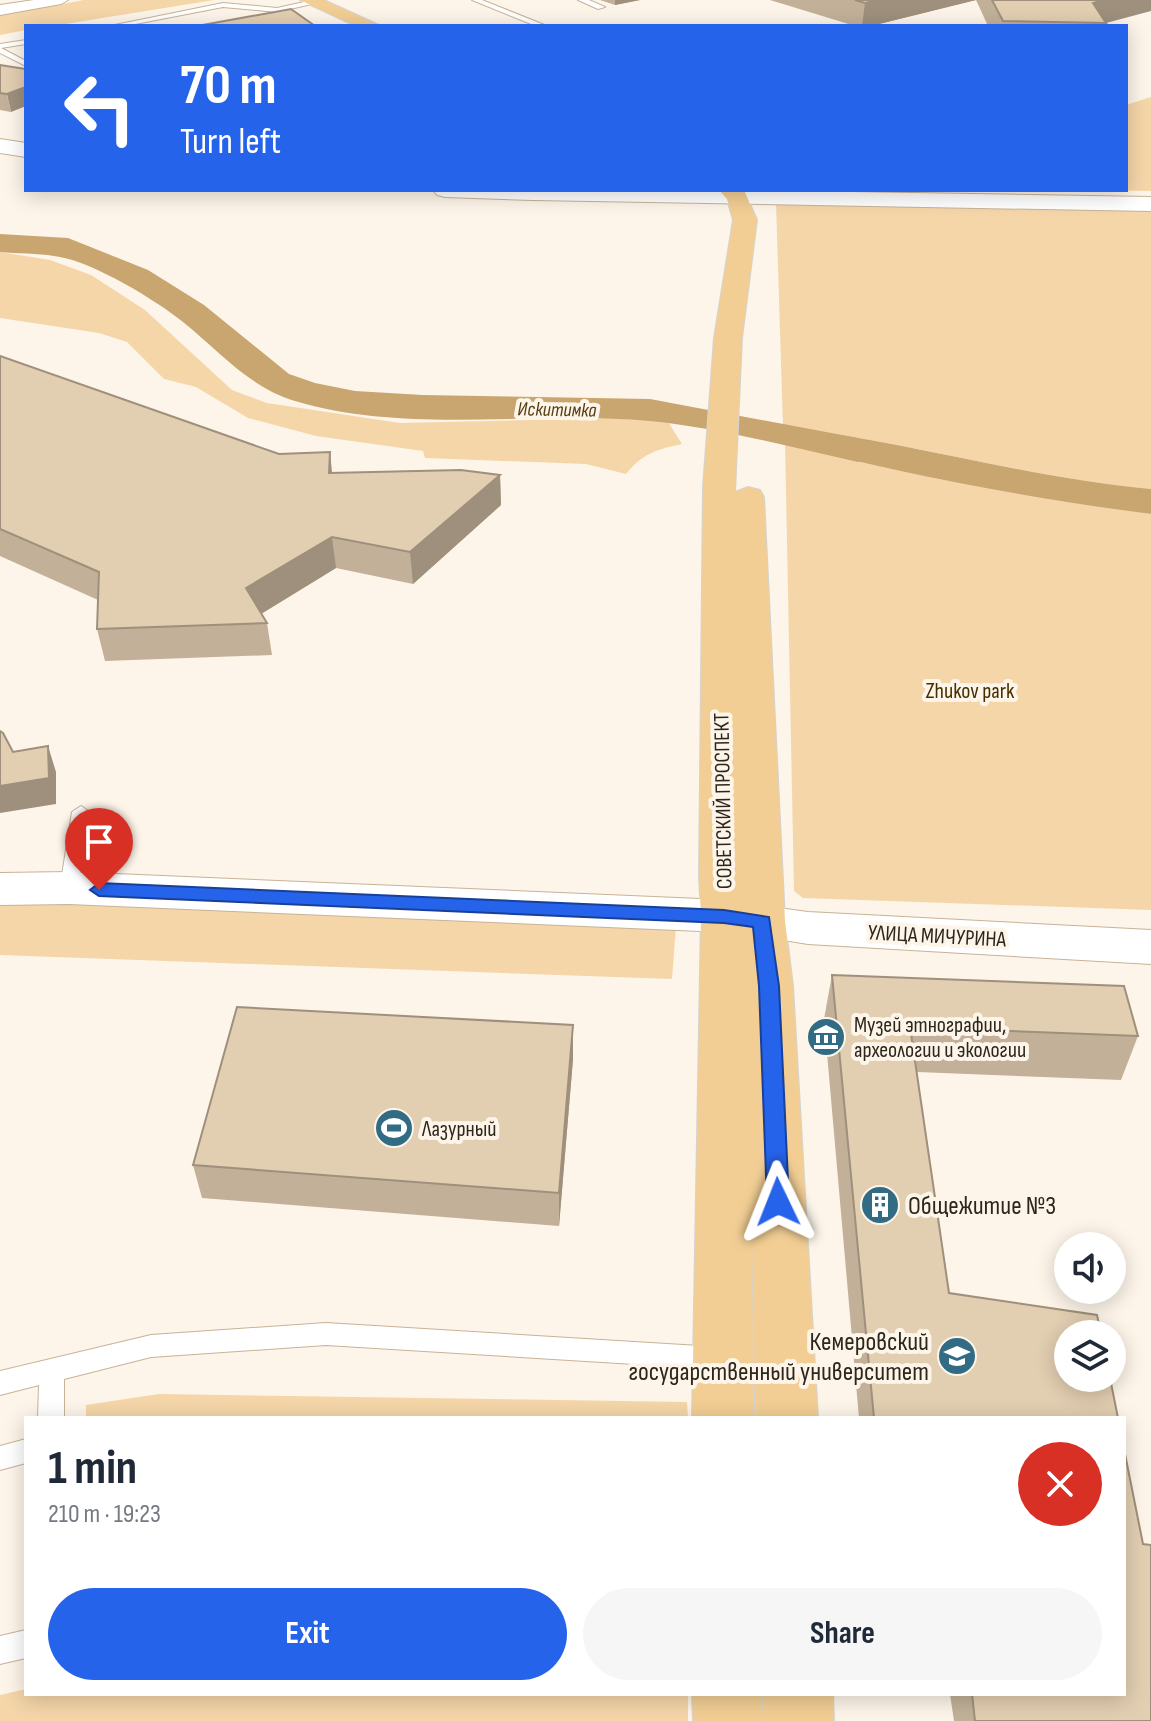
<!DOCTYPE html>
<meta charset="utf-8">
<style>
:root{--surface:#fff;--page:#f6f6f7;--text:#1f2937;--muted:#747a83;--accent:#2563eb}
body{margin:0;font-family:"Sofia Sans Condensed",sans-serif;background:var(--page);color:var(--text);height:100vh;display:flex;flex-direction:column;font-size:30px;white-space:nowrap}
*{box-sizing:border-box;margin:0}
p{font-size:26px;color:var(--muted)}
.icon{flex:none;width:44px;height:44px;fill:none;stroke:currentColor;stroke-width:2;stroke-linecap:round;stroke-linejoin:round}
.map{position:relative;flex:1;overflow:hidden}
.details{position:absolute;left:24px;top:1416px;width:1102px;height:280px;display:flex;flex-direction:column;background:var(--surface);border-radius:0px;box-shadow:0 4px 20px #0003}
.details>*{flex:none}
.guide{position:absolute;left:24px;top:24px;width:1104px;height:168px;border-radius:0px;box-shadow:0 4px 20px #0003;background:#2563eb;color:#fff;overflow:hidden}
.controls{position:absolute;left:1054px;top:1232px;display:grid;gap:16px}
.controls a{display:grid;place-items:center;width:72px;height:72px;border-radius:50%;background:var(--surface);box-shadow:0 4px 20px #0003;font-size:40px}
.pin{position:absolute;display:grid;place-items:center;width:68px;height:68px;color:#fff;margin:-82px -34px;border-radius:50% 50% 50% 0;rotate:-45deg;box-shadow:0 0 8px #0007}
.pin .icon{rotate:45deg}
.me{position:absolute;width:88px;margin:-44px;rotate:358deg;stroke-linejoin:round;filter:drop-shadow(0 0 6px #0008)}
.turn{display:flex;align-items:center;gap:28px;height:168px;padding:0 24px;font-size:36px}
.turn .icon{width:104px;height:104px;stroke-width:2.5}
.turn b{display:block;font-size:56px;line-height:68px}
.round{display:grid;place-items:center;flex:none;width:84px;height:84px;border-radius:42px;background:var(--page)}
.head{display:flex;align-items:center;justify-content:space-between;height:136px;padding:0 24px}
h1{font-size:48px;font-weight:700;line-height:60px}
.action{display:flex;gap:16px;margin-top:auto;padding:16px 24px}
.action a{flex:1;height:92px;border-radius:48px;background:var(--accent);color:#fff;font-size:32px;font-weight:700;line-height:92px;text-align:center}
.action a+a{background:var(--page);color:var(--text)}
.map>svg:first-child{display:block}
.green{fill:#f5d6a9}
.water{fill:#c9a56f}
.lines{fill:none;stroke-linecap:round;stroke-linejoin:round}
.river{fill:#c9a56f;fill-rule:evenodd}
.service-casing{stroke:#c7b397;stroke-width:2}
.minor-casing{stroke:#c7b397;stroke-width:2}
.tertiary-casing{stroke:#c7b397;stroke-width:2}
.secondary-casing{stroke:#c7b397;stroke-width:2}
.primary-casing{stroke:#d5d4d1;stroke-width:2}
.service{fill:#fff;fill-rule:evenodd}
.minor{fill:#fff;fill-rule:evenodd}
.tertiary{fill:#fff;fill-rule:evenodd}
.secondary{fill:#fff;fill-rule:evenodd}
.primary{fill:#f2ce94;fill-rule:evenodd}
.wall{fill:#c2b198}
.shaded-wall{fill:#9e907c}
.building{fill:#e2ceb1;stroke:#9e907c;stroke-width:2}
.route{fill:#2563eb;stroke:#184099;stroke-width:2}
.labels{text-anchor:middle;stroke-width:8;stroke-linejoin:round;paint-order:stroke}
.far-water-label{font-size:20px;font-style:italic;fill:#563c11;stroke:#fdf5e9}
.park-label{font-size:22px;fill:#472e00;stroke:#fdf5e9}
.street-label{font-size:22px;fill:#2d261b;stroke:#fdf5e9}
.poi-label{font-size:22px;fill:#2d261b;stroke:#fdf5e9;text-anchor:start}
.near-poi-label{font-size:26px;fill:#2d261b;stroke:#fdf5e9;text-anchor:start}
</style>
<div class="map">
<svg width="1151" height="1721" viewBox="0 0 1151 1721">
<rect width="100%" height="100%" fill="#fdf5e9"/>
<!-- green -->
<path class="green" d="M 84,0 L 214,0 L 53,26 L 26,26 L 26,30 L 0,35 L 0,15 Z
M 1151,97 L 1151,191 L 1085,190 L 1126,190 L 1126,105 Z
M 776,203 L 1151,209 L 1151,489 C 1027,478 907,441 783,427 Z
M 0,252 L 50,260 L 91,275 L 145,310 L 232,390 L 267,403 L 400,423 L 665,417 L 682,444 C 657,449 642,454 626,474 L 586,464 L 425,458 L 423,451 L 316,436 L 248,418 L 196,387 L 164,379 L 127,342 L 99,333 L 0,318 Z
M 785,443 L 938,479 L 1151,514 L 1151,910 L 803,898 L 794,891 Z
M 0,898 L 676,926 L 672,979 L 0,955 Z
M 159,1394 L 687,1402 L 688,1418 L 86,1418 L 86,1405 Z
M 26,1689 L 26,1694 L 688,1694 L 688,1721 L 0,1721 L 0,1695 Z"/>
<!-- water -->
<path class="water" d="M 783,427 C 907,441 1027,478 1151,489 L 1151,514 C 1028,498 905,475 785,443 Z"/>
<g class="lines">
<!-- river -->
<path class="river" d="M 0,234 L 68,238 L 148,270 L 204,305 L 289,374 L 315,383 L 355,391 L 423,395 L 650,399 L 858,438 L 872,442 L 878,450 L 872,458 L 858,462 C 790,447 720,428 650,421 C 533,410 409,435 295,401 C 250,388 219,351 183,322 C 156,300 94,263 60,257 C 41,253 20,254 0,252 Z"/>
<defs>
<path id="service" d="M 313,0 L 316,3 L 277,12 L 223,7 L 125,26 L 110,26 L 223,3 L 277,8 Z
M 472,0 L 482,0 L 547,26 L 536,26 Z
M 578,0 L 589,0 L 605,7 L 598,9 Z
M 26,40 L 26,44 L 1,48 L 26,61 L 26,66 L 0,53 L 0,44 Z
M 81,806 L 90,812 L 78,888 L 69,894 L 60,888 L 72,812 Z
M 326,1323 L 716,1347 L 725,1350 L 728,1358 L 725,1366 L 716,1369 L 326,1345 L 151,1357 L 64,1379 L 64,1418 L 38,1418 L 39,1385 L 0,1395 L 0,1371 L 151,1335 Z
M 26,1439 L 26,1463 L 0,1470 L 0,1446 Z
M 26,1630 L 26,1658 L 0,1664 L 0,1636 Z"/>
<path id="minor" d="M 34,0 L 68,0 L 61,4 L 0,15 L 0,5 Z"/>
<path id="tertiary" d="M 726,901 L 808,912 L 1151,930 L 1151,964 L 808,944 L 710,928 L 703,917 L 710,906 Z"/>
<path id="secondary" d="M 0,139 L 26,143 L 26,157 L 0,153 Z
M 433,190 L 732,190 L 1151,197 L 1151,211 L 533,200 L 445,197 L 437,195 Z
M 69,872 L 724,900 L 740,905 L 747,916 L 740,927 L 724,932 L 69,904 L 0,905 L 0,873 Z"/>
<path id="primary" d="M 300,0 L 324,0 L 381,26 L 356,26 Z
M 719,190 L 744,190 L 757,220 L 742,338 L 735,492 L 748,487 L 760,490 L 764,497 L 785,921 L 793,986 L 818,1418 L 756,1418 L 751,1207 L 754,1418 L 692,1418 L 701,916 L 699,875 L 703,487 L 714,338 L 733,220 L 727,199 Z
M 692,1694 L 762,1694 L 763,1721 L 693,1721 Z
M 763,1694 L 833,1694 L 834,1721 L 764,1721 Z"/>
</defs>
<!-- service casing -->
<use href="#service" class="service-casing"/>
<!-- minor casing -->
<use href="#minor" class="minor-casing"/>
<!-- tertiary casing -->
<use href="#tertiary" class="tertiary-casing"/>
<!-- secondary casing -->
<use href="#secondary" class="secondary-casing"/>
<!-- primary casing -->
<use href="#primary" class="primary-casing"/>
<!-- service -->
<use href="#service" class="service"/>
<!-- minor -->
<use href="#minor" class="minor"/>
<!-- tertiary -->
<use href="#tertiary" class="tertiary"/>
<!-- secondary -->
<use href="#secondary" class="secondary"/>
<!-- primary -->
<use href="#primary" class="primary"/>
</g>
<!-- wall -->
<path class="wall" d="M 600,0 L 640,0 L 615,5 Z
M 770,0 L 1151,0 L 1106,23 L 1106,26 L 988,26 L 976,0 L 871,26 L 855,26 Z
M 0,65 L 11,112 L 0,110 Z
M 0,356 L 332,473 L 500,475 L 501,505 L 413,584 L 336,568 L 261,614 L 267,623 L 272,655 L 105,661 L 97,629 L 98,600 L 0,556 Z
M 832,975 L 1138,1036 L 1121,1080 L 917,1072 L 949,1293 L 1118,1418 L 859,1418 L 824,1019 Z
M 573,1025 L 573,1059 L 559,1226 L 202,1198 L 193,1165 Z
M 950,1694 L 1124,1694 L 1151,1721 L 954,1721 Z"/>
<!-- shaded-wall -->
<path class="shaded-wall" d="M 615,0 L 640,0 L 615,5 Z
M 877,0 L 976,0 L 871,26 L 862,26 L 865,3 Z
M 1103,0 L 1151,0 L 1151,11 L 1106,23 L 1093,3 Z
M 26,87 L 26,106 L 11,112 L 7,94 Z
M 330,452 L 333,482 L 329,473 Z
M 500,475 L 501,505 L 413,584 L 410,552 Z
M 332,537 L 336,568 L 251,620 L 246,588 Z
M 48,746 L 56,772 L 56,804 L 0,813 L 0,786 Z
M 573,1025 L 573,1059 L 559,1226 L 559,1193 Z"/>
<!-- building -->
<path class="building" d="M 855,0 L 877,0 L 865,3 Z
M 992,0 L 1103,0 L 1093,3 L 1106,23 L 1003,21 Z
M 291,9 L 315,26 L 197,26 Z
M 0,65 L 26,69 L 26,87 L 7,94 L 0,93 Z
M 0,356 L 279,454 L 330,452 L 329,473 L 461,470 L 500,475 L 410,552 L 332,537 L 246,588 L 267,623 L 97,629 L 99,572 L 0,529 Z
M 0,731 L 3,733 L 13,752 L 48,746 L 49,778 L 0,786 Z
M 832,975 L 1124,986 L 1138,1036 L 910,1027 L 949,1293 L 1097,1315 L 1101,1334 L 1068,1334 L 1068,1378 L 1110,1378 L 1118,1418 L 874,1418 Z
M 237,1007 L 573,1025 L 559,1193 L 193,1165 Z
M 1124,1449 L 1143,1544 L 1151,1545 L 1151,1721 L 975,1721 L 972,1694 L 1124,1694 Z"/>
<!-- route -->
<path class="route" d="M 99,883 L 724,910 L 769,917 L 779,986 L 789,1202 L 786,1209 L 778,1212 L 770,1209 L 767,1202 L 759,986 L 753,927 L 724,923 L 99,896 L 90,890 Z"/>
<!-- icons -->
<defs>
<symbol id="museum-disc" viewBox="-11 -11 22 22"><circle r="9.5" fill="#316c84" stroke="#fdf5e9"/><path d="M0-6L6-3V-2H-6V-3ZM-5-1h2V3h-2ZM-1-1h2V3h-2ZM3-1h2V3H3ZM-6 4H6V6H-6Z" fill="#fff"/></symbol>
<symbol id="stadium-disc" viewBox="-11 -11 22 22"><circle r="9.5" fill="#316c84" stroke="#fdf5e9"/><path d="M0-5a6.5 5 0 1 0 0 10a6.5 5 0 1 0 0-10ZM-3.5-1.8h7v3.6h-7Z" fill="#fff"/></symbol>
<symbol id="building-disc" viewBox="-11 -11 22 22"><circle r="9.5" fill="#316c84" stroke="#fdf5e9"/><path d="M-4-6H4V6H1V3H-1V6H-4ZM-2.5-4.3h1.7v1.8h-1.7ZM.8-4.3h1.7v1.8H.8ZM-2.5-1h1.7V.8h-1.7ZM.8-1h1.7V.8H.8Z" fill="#fff"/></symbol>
<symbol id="university-disc" viewBox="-11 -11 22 22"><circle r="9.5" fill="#316c84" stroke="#fdf5e9"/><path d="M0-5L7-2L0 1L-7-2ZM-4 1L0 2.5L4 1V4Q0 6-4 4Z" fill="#fff"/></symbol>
</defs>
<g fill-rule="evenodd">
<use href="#museum-disc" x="804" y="1015" width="44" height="44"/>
<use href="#stadium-disc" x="372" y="1106" width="44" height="44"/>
<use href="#building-disc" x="858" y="1183" width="44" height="44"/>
<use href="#university-disc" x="935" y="1334" width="44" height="44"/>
</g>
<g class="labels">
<!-- far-water labels -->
<g class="far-water-label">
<text transform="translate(557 409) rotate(1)" y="7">Искитимка</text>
</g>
<!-- park labels -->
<g class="park-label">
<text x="970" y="698">Zhukov park</text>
</g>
<!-- street labels -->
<g class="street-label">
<text transform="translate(722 801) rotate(-91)" y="8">СОВЕТСКИЙ ПРОСПЕКТ</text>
<text transform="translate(937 935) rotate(3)" y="8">УЛИЦА МИЧУРИНА</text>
</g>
<!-- poi labels -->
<g class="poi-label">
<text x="854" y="1032">Музей этнографии,<tspan x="854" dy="25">археологии и экологии</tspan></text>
<text x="422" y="1136">Лазурный</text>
</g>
<!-- near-poi labels -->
<g class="near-poi-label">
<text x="908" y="1214">Общежитие №3</text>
<text x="929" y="1350" text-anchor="end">Кемеровский<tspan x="929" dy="30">государственный университет</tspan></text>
</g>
</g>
</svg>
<div class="controls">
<a><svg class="icon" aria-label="sound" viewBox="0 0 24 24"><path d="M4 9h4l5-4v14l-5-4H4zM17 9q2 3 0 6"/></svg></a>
<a><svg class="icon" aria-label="layers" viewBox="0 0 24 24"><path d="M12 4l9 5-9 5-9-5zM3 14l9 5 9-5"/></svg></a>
</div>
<div class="pin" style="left:99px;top:890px;background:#d93025"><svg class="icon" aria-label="arrive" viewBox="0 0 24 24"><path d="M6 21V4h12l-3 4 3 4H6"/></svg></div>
<svg class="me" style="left:778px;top:1202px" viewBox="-20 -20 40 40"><path d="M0-17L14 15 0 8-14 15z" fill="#2563eb" stroke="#fff" stroke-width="4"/></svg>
<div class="guide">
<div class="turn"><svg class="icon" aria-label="left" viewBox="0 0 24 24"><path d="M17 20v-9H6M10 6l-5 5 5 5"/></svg><div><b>70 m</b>Turn left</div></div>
</div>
<section class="details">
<div class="head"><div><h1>1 min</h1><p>210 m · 19:23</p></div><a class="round" style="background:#d93025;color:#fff"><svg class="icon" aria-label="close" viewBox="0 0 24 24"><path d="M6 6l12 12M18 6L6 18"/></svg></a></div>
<div class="action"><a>Exit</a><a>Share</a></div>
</section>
</div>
